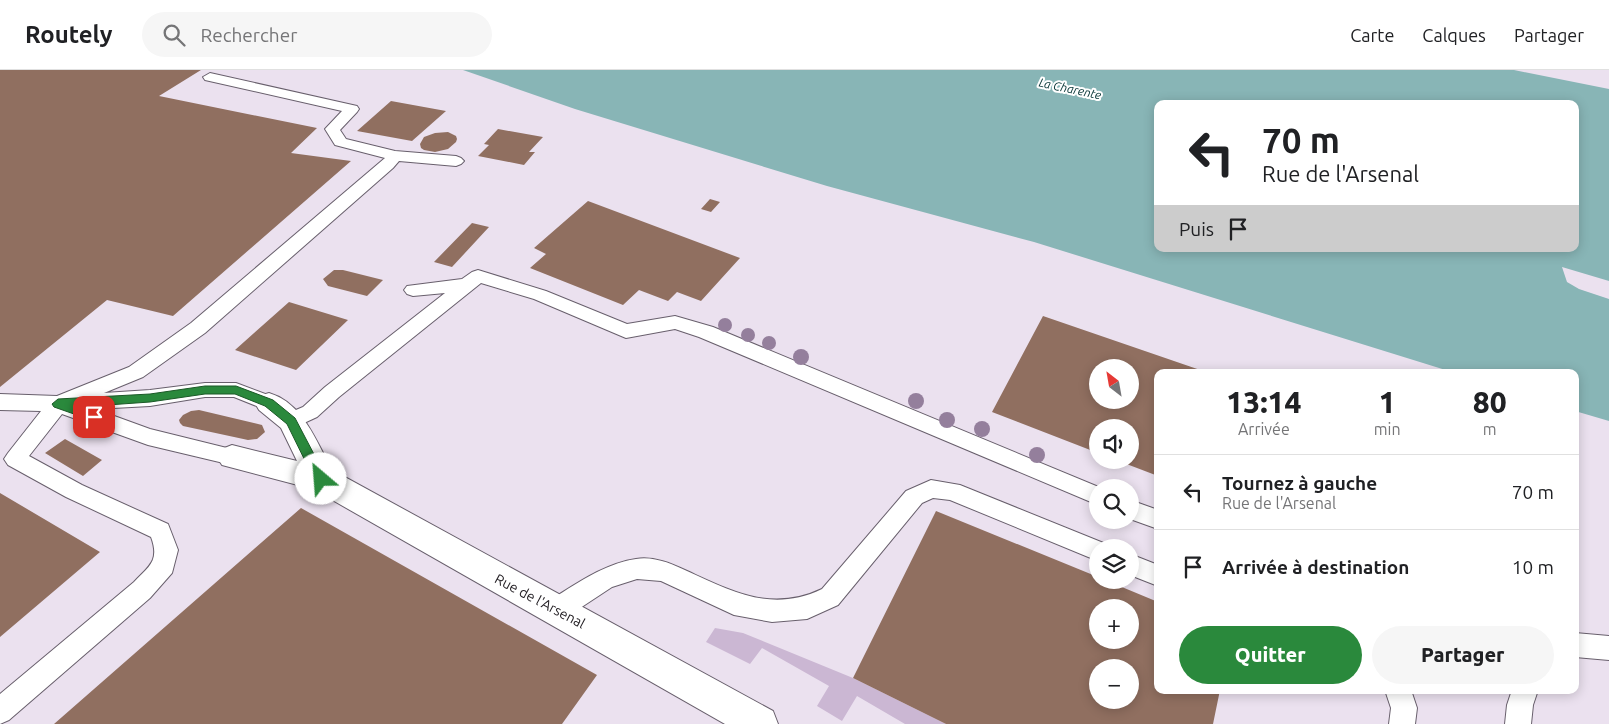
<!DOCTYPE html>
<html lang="fr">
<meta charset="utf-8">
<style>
:root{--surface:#fff;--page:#f6f6f6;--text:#202124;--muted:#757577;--line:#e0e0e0;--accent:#2a893c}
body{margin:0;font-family:Ubuntu,sans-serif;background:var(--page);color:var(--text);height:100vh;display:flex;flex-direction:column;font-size:19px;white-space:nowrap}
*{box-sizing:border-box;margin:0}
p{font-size:16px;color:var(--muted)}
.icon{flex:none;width:28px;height:28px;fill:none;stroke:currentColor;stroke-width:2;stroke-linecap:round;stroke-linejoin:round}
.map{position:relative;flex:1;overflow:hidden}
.details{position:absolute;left:1154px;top:299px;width:425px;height:325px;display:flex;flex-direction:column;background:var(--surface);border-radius:10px;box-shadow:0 2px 12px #0003}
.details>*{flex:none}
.guide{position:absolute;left:1154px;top:30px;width:425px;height:152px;border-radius:10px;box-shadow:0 2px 12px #0003;background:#fff;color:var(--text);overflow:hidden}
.needle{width:32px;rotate:329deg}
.controls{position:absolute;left:1089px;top:289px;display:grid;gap:10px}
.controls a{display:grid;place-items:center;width:50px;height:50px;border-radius:50%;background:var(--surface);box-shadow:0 2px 12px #0003;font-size:25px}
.pin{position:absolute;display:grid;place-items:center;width:42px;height:42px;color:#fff;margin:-21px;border-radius:10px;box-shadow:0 2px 8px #0006}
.me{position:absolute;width:55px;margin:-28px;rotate:333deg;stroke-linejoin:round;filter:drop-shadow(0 0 4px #0008)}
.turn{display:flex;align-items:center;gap:18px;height:105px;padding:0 25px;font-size:22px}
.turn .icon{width:65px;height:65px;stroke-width:2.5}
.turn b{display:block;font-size:35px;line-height:42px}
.then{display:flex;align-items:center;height:48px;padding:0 25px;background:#0003;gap:10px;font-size:19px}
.eta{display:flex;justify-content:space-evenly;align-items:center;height:85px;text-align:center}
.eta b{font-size:30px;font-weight:800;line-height:35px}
.cta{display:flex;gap:10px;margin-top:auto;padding:10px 25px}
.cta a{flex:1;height:58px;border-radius:30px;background:var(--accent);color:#fff;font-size:20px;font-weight:800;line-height:58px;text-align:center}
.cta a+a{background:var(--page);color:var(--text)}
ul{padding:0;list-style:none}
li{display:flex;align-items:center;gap:15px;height:75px;padding:0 25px;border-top:1px solid var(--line)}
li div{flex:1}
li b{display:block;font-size:19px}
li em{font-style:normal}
header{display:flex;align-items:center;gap:30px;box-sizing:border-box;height:70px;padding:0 25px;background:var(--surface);border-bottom:1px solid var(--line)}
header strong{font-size:24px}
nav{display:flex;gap:28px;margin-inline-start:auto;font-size:18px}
.search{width:350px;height:45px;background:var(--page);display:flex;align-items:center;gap:12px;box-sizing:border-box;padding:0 18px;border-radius:28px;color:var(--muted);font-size:19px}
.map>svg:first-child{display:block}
.green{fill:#cbb7d3}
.water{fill:#88b5b6;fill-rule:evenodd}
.building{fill:#906f60;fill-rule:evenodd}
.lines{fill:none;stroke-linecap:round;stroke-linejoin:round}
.service-casing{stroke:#685f6c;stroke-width:2}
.minor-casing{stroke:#685f6c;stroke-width:2}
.service{fill:#fff;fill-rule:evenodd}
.minor{fill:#fff;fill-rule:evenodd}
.tree{fill:#947f9c}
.route{fill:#2a893c;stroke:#1b5927}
.labels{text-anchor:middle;stroke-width:4;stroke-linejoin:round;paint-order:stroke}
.far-water-label{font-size:12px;font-style:italic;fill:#053334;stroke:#fff}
.street-label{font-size:14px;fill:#262227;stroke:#fff}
</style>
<header>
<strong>Routely</strong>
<div class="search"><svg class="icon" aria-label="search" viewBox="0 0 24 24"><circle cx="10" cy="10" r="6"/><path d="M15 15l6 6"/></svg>Rechercher</div>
<nav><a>Carte</a><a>Calques</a><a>Partager</a></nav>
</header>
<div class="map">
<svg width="1609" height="654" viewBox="0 0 1609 654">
<rect width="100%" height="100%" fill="#ebe1ef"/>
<!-- green -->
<path class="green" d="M 715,558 L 743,563 L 853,608 L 946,654 L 905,654 L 857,626 L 842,651 L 817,636 L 829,616 L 762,578 L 750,594 L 706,572 Z"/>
<!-- water -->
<path class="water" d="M 463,0 L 1514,0 L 1609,19 L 1609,211 L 1562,197 L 1567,212 L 1579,219 L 1609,229 L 1609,351 L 1575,341 L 1575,302 L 1452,302 L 1034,172 L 827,116 L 575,39 ZM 1158,34 L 1575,34 L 1575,179 L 1158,179 Z"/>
<!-- building -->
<path class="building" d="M 0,0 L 201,0 L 159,26 L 317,58 L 291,83 L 351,91 L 173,246 L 107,230 L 0,317 Z
M 391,31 L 446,41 L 412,71 L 357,61 Z
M 498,59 L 543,67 L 529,82 L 535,82 L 524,95 L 478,86 L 489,75 L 484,74 Z
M 448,62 L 456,66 L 457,69 L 456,72 L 448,79 L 435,82 L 424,80 L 421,78 L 420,74 L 424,67 L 435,63 Z
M 710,129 L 720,132 L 711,142 L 701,139 Z
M 588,131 L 740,188 L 701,231 L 677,222 L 668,231 L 639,220 L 623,235 L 530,198 L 546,184 L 534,178 Z
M 472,153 L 489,157 L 452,197 L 434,192 Z
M 334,200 L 343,200 L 383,210 L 367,226 L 328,216 L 323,209 Z
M 289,232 L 348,250 L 296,300 L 235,280 Z
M 1043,246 L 1206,302 L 1158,302 L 1158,406 L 1116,390 L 1130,390 L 1130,358 L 1098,358 L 1098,383 L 992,342 ZM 1098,298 L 1130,298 L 1130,330 L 1098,330 Z
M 199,340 L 262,355 L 265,362 L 257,369 L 248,370 L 183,356 L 180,353 L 179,350 L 183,345 L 191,341 Z
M 65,369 L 102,390 L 83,406 L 45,383 Z
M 0,423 L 100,482 L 0,567 Z
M 301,438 L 597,605 L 562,654 L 54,654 Z
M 936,441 L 1098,507 L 1098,510 L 1105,510 L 1158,532 L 1158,620 L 1220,620 L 1213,654 L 946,654 L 853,608 ZM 1098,538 L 1130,538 L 1130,570 L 1098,570 ZM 1098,598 L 1130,598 L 1130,630 L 1098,630 Z"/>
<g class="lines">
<defs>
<path id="service" d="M 210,3 L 357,36 L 359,39 L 357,42 L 340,60 L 346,69 L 395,81 L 456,86 L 461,88 L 464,91 L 461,94 L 456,96 L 399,91 L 393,98 L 205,263 L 143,307 L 104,323 L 150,320 L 205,313 L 236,313 L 276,328 L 279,333 L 276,338 L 269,341 L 234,327 L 205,327 L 150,336 L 95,339 L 150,359 L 239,381 L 243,387 L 239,393 L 232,395 L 148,375 L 62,344 L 29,386 L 82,415 L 168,454 L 178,480 L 172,503 L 150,528 L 9,650 L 0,654 L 0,624 L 134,512 C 149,496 160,491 151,467 L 66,427 L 8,395 L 4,389 L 8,383 L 41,341 L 0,340 L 0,324 L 57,326 L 129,297 L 191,253 L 385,88 L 335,75 L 325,59 L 342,41 L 205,10 L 203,7 Z
M 478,200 L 546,221 L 627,254 L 675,246 L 713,257 L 1101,418 L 1098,418 L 1098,435 L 699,267 L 675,259 L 626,268 L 534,229 L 481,213 L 339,327 L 317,347 L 291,359 L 284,357 L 281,351 L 284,345 L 303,337 L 325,317 L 445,223 L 413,226 L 407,224 L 404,220 L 407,216 L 462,209 L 472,202 Z
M 931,410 L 960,415 L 1106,474 L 1108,478 L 1098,478 L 1098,491 L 950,430 L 933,428 L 922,433 L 838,535 L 807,549 L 772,552 L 734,545 L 661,511 L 637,509 L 612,517 L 565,548 L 556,551 L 547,548 L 544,540 L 547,532 C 575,515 603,494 636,489 C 654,486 672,494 687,501 C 733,522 772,543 822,519 L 906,421 Z
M 1130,430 L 1158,440 L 1158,459 L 1130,449 Z
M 1130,484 L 1158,495 L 1158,516 L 1130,505 Z
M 1575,563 L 1609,566 L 1609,590 L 1575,587 Z
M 1385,620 L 1411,620 L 1417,638 L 1415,654 L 1389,654 L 1391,638 Z
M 1512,620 L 1538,620 L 1533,635 L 1531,654 L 1505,654 L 1507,635 Z"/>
<path id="minor" d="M 269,323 C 303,333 316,371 332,400 L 773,641 L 778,654 L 725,654 L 313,419 L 222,395 L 217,387 L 222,379 L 232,375 L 297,391 L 281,358 L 259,340 L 255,333 L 259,326 Z"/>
</defs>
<!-- service casing -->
<use href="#service" class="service-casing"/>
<!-- minor casing -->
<use href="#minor" class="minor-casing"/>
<!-- service -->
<use href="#service" class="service"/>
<!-- minor -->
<use href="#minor" class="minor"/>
</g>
<!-- trees -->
<g class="tree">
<circle cx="725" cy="255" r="7"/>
<circle cx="748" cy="265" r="7"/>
<circle cx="769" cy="273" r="7"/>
<circle cx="801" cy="287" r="8"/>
<circle cx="916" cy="331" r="8"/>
<circle cx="947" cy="350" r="8"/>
<circle cx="982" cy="359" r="8"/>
<circle cx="1037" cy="385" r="8"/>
</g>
<!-- route -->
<path class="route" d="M 205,316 L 236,316 L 273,330 L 295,348 L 327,409 L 325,413 L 316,413 L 287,354 L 265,336 L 235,324 L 205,324 L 150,332 L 79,337 L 98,344 L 100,347 L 98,350 L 94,351 L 54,337 L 52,334 L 58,329 L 150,324 Z"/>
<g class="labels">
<!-- far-water labels -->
<g class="far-water-label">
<text transform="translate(1070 19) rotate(12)" y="4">La Charente</text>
</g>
<!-- street labels -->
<g class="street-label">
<text transform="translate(540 531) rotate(28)" y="5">Rue de l'Arsenal</text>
</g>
</g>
</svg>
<div class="controls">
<a><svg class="needle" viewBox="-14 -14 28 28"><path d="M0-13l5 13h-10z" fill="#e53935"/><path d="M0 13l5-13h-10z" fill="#757577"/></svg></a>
<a><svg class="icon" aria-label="sound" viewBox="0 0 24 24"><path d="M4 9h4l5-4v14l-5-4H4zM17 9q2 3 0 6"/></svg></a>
<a><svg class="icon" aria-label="search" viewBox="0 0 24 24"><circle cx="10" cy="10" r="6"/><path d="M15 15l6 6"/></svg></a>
<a><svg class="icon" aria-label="layers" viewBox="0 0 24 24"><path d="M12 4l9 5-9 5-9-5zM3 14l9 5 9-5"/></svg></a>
<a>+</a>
<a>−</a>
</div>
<div class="pin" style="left:94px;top:347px;background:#d93025"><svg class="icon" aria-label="arrive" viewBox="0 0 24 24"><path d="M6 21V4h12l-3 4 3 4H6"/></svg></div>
<svg class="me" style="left:321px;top:409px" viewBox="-20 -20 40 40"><circle r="19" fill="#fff"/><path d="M0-13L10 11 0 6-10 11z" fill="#2a893c"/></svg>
<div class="guide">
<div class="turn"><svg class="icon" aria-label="left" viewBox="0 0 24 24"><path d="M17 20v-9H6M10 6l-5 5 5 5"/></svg><div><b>70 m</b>Rue de l'Arsenal</div></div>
<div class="then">Puis<svg class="icon" aria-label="arrive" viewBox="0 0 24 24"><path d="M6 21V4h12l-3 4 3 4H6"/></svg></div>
</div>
<section class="details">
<div class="eta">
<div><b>13:14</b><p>Arrivée</p></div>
<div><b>1</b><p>min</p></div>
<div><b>80</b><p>m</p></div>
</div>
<ul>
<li><svg class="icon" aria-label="left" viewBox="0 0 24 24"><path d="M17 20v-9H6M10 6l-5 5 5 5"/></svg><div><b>Tournez à gauche</b><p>Rue de l'Arsenal</p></div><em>70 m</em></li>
<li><svg class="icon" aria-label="arrive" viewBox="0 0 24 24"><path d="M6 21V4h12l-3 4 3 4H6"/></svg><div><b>Arrivée à destination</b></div><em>10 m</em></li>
</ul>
<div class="cta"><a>Quitter</a><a>Partager</a></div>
</section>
</div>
